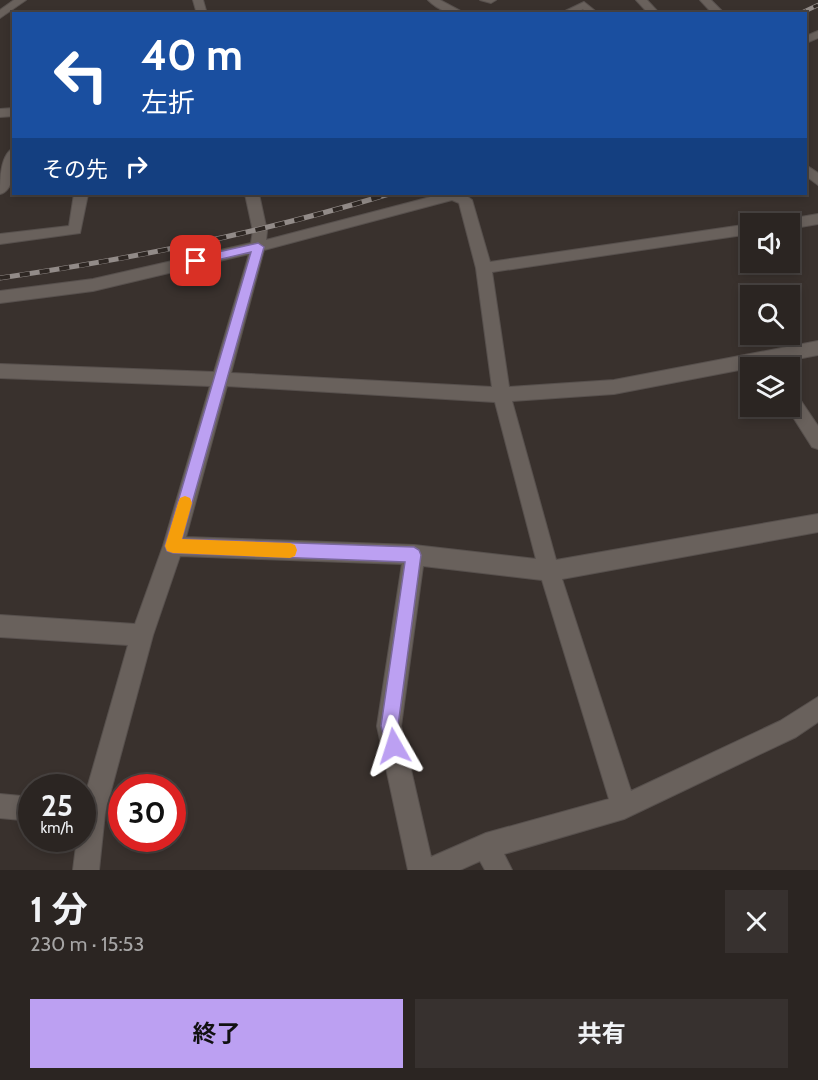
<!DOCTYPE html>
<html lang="ja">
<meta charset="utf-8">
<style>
:root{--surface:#2b2522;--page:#37312f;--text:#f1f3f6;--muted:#a6a5a5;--line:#474240;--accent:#bca0f2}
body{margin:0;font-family:Cabin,"Noto Sans JP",sans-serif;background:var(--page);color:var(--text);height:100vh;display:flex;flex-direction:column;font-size:22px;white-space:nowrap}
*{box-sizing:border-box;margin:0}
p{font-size:20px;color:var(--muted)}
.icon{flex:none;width:33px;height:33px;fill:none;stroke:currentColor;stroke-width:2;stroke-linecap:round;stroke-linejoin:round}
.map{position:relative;height:870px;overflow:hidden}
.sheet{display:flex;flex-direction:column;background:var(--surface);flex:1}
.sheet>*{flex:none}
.hud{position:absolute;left:12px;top:12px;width:795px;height:183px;border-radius:0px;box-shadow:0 3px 9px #0003,0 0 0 2px var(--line);background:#1a4fa0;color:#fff;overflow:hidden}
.fabs{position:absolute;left:740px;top:213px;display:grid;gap:12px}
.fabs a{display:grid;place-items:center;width:60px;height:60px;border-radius:0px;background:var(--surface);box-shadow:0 3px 9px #0003,0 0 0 2px var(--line);font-size:30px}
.speed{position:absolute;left:18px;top:774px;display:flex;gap:12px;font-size:30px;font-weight:700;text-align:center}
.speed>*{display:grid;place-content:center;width:78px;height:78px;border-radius:50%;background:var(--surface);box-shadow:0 3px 9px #0003,0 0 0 2px var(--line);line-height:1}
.speed small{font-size:15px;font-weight:400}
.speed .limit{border:9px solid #d22;background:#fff;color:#111}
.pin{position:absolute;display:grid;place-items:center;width:51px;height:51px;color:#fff;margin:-26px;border-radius:12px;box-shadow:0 3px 9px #0006}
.me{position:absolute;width:66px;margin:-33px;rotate:354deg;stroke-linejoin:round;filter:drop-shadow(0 0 4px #0008)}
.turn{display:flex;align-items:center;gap:21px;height:126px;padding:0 30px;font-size:27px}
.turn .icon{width:78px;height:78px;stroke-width:2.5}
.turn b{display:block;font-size:42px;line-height:51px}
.then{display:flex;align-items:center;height:57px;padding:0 30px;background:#0003;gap:12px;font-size:22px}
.round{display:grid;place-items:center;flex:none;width:63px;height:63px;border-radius:0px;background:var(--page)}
.overview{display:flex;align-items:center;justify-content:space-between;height:102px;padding:0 30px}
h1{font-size:36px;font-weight:700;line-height:45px}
.button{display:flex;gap:12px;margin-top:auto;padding:12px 30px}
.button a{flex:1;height:69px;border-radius:0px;background:var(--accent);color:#111;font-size:24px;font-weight:700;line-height:69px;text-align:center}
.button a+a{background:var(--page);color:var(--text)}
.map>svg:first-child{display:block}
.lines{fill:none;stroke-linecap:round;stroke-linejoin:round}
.street-casing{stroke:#57504d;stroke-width:2}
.street{fill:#69615c;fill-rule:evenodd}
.rail-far1-casing{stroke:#928b88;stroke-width:4.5}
.rail-casing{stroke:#928b88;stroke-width:5}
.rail-far1{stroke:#2e2723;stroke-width:3;stroke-dasharray:8;stroke-linecap:butt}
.rail{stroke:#2e2723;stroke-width:4;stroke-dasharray:10;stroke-linecap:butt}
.route{fill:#bca0f2;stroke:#7a689d;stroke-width:1.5}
.slow{fill:#f59e0b}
</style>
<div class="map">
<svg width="818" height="870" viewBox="0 0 818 870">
<rect width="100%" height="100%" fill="#39312d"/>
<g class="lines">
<defs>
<path id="street" d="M 14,0 L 26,0 L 0,18 L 0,10 Z
M 193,0 L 203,0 L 207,14 L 197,14 Z
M 428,0 L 440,0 L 466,14 C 450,14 439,11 428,0 Z
M 480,0 L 496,0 L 491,3 Z
M 636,0 L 647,0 L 660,14 L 649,14 Z
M 700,0 L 711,0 L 725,14 L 713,14 Z
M 584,2 L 599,14 L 587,14 L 583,9 L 574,14 L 559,14 Z
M 818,31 L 818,38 L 806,43 L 806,36 Z
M 14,108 L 14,116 L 0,117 L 0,109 Z
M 14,148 C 14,161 16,190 0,194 C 0,181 0,154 14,148 Z
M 806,165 L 818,173 L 818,185 L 806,176 Z
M 74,194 L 88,194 L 80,233 L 0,244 L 0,234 L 69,226 Z
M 245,194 L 259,194 L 267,231 L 266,240 L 442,194 L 464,194 L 472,200 L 490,262 L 750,224 L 750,234 L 492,272 L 509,387 L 614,380 L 818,341 L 818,355 L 614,394 L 512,401 L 556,560 L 818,514 L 818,532 L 562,579 L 631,791 L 780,721 L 818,697 L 818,722 L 796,737 L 624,819 L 504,854 L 512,870 L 485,870 L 480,861 L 460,870 L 408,870 L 377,726 L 402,564 L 180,556 L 153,635 L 105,813 L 99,870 L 73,870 L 77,838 L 82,838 L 82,806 L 128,645 L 0,637 L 0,615 L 135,624 L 163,546 L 210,386 L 0,378 L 0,364 L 214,372 L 249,254 L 93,291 L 0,303 L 0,291 L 93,279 L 251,243 L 253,231 ZM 452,200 L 459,203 L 476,268 L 492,387 L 231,373 L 264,250 ZM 227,386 L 495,402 L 536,559 L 414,545 L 186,537 ZM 423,566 L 542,580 L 609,799 L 486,833 L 431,857 L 401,726 Z
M 818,214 L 818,224 L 789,229 L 789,224 L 782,224 L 789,219 Z
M 789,390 L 795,392 L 818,426 L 818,449 L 812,447 L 786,406 L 789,406 Z
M 0,794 L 32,797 L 32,821 L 0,818 Z"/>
</defs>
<!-- street casing -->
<use href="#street" class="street-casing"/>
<!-- street -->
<use href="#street" class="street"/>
<defs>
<path id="rail-far1" d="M 799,14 L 818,5"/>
<path id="rail" d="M 0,278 C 132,259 261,233 389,194"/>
</defs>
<!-- rail-far1 casing -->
<use href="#rail-far1" class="rail-far1-casing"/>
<!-- rail casing -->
<use href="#rail" class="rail-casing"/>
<!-- rail-far1 -->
<use href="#rail-far1" class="rail-far1"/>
<!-- rail -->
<use href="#rail" class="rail"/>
</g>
<!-- route -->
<path class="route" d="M 258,243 L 264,247 L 182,539 L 414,547 L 419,550 L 421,555 L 398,726 L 403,746 L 400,753 L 394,755 L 388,753 L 381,726 L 405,562 L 173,553 L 167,551 L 165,546 L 251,252 L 196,265 L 191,261 L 196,257 Z"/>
<!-- slow -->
<path class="slow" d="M 185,496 L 190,498 L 192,503 L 182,539 L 290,543 L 295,545 L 297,550 L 295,556 L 290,558 L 173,553 L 167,551 L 165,546 L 178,503 L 180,498 Z"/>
</svg>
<div class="fabs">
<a><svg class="icon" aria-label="sound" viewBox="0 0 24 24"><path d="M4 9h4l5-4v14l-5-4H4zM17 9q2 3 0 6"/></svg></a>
<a><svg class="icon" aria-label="search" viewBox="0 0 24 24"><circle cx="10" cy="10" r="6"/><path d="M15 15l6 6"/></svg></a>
<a><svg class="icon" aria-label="layers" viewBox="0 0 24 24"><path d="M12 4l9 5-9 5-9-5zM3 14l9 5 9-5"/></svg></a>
</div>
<div class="speed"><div>25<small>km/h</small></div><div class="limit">30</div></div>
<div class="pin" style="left:196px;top:261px;background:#d93025"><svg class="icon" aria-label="arrive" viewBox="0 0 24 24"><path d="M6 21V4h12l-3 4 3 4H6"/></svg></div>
<svg class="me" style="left:394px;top:746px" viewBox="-20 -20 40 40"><path d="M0-17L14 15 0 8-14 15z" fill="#bca0f2" stroke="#fff" stroke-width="4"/></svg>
<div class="hud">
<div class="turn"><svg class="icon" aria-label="left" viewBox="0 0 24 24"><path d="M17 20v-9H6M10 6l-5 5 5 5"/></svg><div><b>40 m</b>左折</div></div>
<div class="then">その先<svg class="icon" aria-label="right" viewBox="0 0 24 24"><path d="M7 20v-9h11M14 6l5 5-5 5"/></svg></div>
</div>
</div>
<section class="sheet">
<div class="overview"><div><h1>1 分</h1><p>230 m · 15:53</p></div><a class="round"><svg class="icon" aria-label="close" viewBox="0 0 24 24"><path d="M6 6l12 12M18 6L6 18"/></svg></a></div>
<div class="button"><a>終了</a><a>共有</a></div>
</section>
